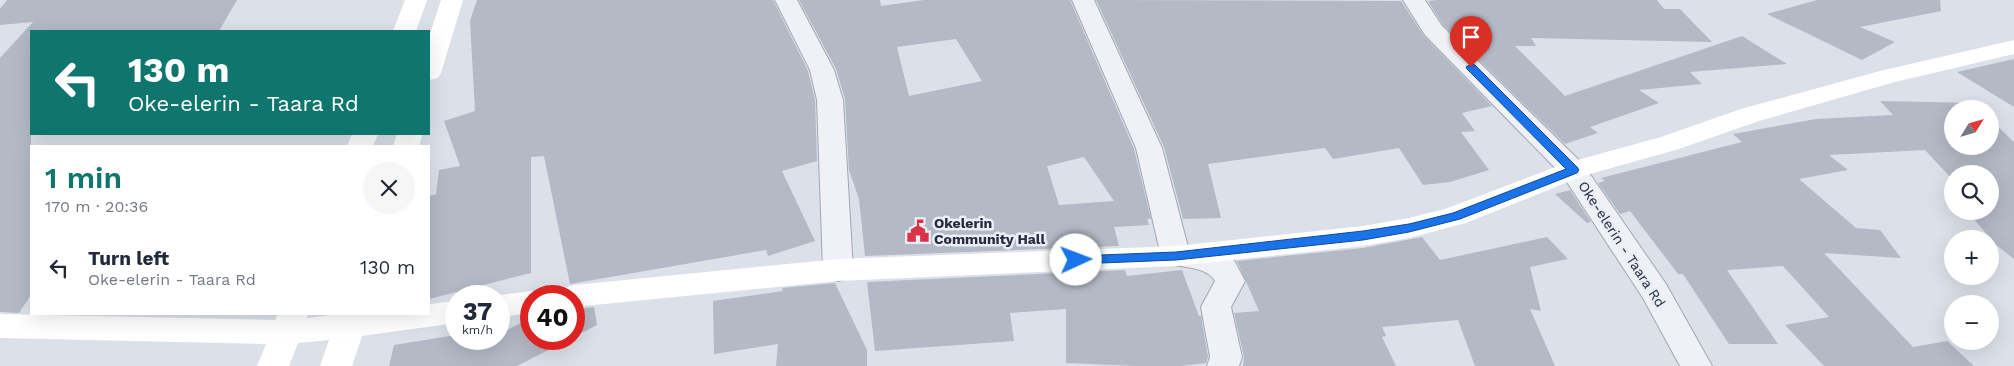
<!DOCTYPE html>
<meta charset="utf-8">
<style>
:root{--surface:#fff;--page:#f6f6f7;--text:#1f2937;--muted:#747a83;--accent:#0f766e}
body{margin:0;font-family:"Work Sans",sans-serif;background:var(--page);color:var(--text);height:100vh;display:flex;flex-direction:column;font-size:19px;white-space:nowrap}
*{box-sizing:border-box;margin:0}
p{font-size:16px;color:var(--muted)}
.icon{flex:none;width:28px;height:28px;fill:none;stroke:currentColor;stroke-width:2;stroke-linecap:round;stroke-linejoin:round}
.map{position:relative;flex:1;overflow:hidden}
.side{position:absolute;left:30px;top:145px;width:400px;height:170px;display:flex;flex-direction:column;background:var(--surface);border-radius:0px;box-shadow:0 5px 20px #0002}
.side>*{flex:none}
.hud{position:absolute;left:30px;top:30px;width:400px;height:105px;border-radius:0px;box-shadow:0 5px 20px #0002;background:#0f766e;color:#fff;overflow:hidden}
.needle{width:32px;rotate:53deg}
.buttons{position:absolute;left:1944px;top:100px;display:grid;gap:10px}
.buttons a{display:grid;place-items:center;width:55px;height:55px;border-radius:50%;background:var(--surface);box-shadow:0 5px 20px #0002;font-size:25px}
.speed{position:absolute;left:445px;top:285px;display:flex;gap:10px;font-size:25px;font-weight:700;text-align:center}
.speed>*{display:grid;place-content:center;width:65px;height:65px;border-radius:50%;background:var(--surface);box-shadow:0 5px 20px #0002;line-height:1}
.speed small{font-size:12px;font-weight:400}
.speed .limit{border:8px solid #d22;background:#fff;color:#111}
.pin{position:absolute;display:grid;place-items:center;width:42px;height:42px;color:#fff;margin:-51px -21px;border-radius:50% 50% 50% 0;rotate:-45deg;box-shadow:0 0 5px #0007}
.pin .icon{rotate:45deg}
.me{position:absolute;width:55px;margin:-28px;rotate:88deg;stroke-linejoin:round;filter:drop-shadow(0 0 4px #0008)}
.turn{display:flex;align-items:center;gap:18px;height:105px;padding:0 15px;font-size:22px}
.turn .icon{width:65px;height:65px;stroke-width:2.5}
.turn b{display:block;font-size:35px;line-height:42px}
.round{display:grid;place-items:center;flex:none;width:52px;height:52px;border-radius:26px;background:var(--page)}
.headline{display:flex;align-items:center;justify-content:space-between;height:85px;padding:0 15px}
h1{font-size:30px;font-weight:600;line-height:38px;color:var(--accent)}
ul{padding:0;list-style:none}
li{display:flex;align-items:center;gap:15px;height:75px;padding:0 15px}
li div{flex:1}
li b{display:block;font-size:19px}
li em{font-style:normal}
.map>svg:first-child{display:block}
.building{fill:#b3b9c5;fill-rule:evenodd}
.lines{fill:none;stroke-linecap:round;stroke-linejoin:round}
.street-casing{stroke:#a1a7b2;stroke-width:2}
.street{fill:#eff1f6;fill-rule:evenodd}
.secondary{fill:#fff;fill-rule:evenodd}
.route{fill:#1a73e8;stroke:#114b97}
.labels{text-anchor:middle;stroke-width:5;stroke-linejoin:round;paint-order:stroke}
.poi-label{font-size:14px;font-weight:bold;fill:#242d3f;stroke:#ebeff5;text-anchor:start}
.street-label{font-size:14px;fill:#242d3f;stroke:#ebeff5}
</style>
<div class="map">
<svg width="2014" height="366" viewBox="0 0 2014 366">
<rect width="100%" height="100%" fill="#dce0e8"/>
<!-- building -->
<path class="building" d="M 7,0 L 237,0 L 219,31 L 31,31 L 31,295 L 19,313 L 0,312 L 0,58 L 33,22 L 0,25 L 0,9 Z
M 477,0 L 773,0 L 808,71 L 815,100 L 817,161 L 782,171 L 815,241 L 768,256 L 766,250 L 570,284 L 544,156 L 531,157 L 531,273 L 429,299 L 429,196 L 436,194 L 439,170 L 460,166 L 444,121 L 475,111 L 470,21 Z
M 799,0 L 880,0 L 881,6 L 924,0 L 1070,0 L 1134,149 L 1151,219 L 1147,219 L 1149,225 L 1114,227 L 1119,246 L 865,256 L 859,199 L 849,170 L 845,99 L 836,69 ZM 956,39 L 982,81 L 909,96 L 897,47 ZM 1084,157 L 1114,201 L 1059,205 L 1047,166 Z
M 1096,0 L 1401,1 L 1424,36 L 1492,106 L 1462,113 L 1475,131 L 1461,132 L 1489,170 L 1450,182 L 1423,185 L 1399,148 L 1333,159 L 1325,148 L 1208,164 L 1221,218 L 1183,219 L 1164,147 Z
M 1438,0 L 1657,0 L 1664,9 L 1680,9 L 1712,42 L 1531,38 L 1536,46 L 1515,46 L 1565,96 L 1742,36 L 1787,64 L 1690,72 L 1702,84 L 1639,90 L 1659,103 L 1590,127 L 1598,133 L 1565,144 L 1443,25 L 1428,1 Z
M 1817,0 L 1940,0 L 1941,11 L 1860,27 L 1895,42 L 1862,60 L 1767,14 Z
M 2014,59 L 2014,107 L 1957,72 Z
M 1880,101 L 1974,103 L 1980,109 L 1952,109 L 1952,146 L 1990,146 L 1990,119 L 2014,142 L 2014,259 L 1995,244 L 1967,211 L 1990,211 L 1990,174 L 1952,174 L 1952,179 L 1925,150 L 1829,155 L 1848,170 L 1799,179 L 1856,228 L 1880,230 L 1901,258 L 1824,253 L 1913,347 L 1947,341 L 1974,366 L 1824,366 L 1785,325 L 1829,317 L 1783,266 L 1727,270 L 1778,344 L 1729,344 L 1683,274 L 1678,274 L 1630,211 L 1620,214 L 1598,183 L 1605,181 L 1601,178 L 1742,142 L 1733,134 L 1816,119 L 1893,115 Z
M 1570,190 L 1591,222 L 1587,223 L 1555,194 Z
M 1422,237 L 1440,260 L 1547,237 L 1568,259 L 1530,267 L 1541,311 L 1530,309 L 1555,366 L 1475,366 L 1458,320 L 1382,327 L 1386,336 L 1382,337 L 1396,366 L 1243,366 L 1244,357 L 1234,313 L 1259,311 L 1237,261 L 1363,248 Z
M 1125,270 L 1127,276 L 1182,270 L 1199,316 L 1201,316 L 1208,357 L 1206,363 L 1181,366 L 1135,366 L 1066,363 L 1066,309 L 1010,313 L 1014,341 L 875,351 L 867,282 Z
M 835,283 L 867,350 L 867,366 L 776,366 L 778,344 L 714,354 L 713,301 L 783,291 L 782,288 Z
M 594,307 L 597,325 L 574,337 L 574,309 Z
M 531,318 L 531,339 L 570,339 L 517,366 L 389,366 L 394,345 L 456,335 L 456,339 L 499,339 L 499,334 Z"/>
<g class="lines">
<defs>
<path id="street" d="M 775,0 L 797,0 L 834,70 L 843,100 L 853,270 L 849,278 L 838,281 L 827,278 L 823,270 L 817,100 L 810,70 Z
M 1072,0 L 1094,0 L 1162,148 L 1188,247 L 1205,249 L 1234,260 L 1245,281 L 1231,307 L 1242,357 L 1239,366 L 1207,366 L 1210,357 L 1201,307 L 1215,281 C 1207,266 1181,268 1166,263 L 1161,256 L 1136,148 Z
M 1403,0 L 1425,0 L 1442,26 L 1583,164 L 1666,284 L 1712,366 L 1680,366 L 1643,298 L 1563,176 L 1425,35 Z"/>
</defs>
<!-- street casing -->
<use href="#street" class="street-casing"/>
<!-- street -->
<use href="#street" class="street"/>
<!-- secondary -->
<path class="secondary" d="M 405,0 L 427,0 L 416,31 L 393,31 Z
M 441,0 L 463,0 L 441,73 L 438,78 L 429,80 L 429,37 Z
M 2014,40 L 2014,54 L 1895,82 L 1759,121 L 1679,149 L 1583,176 L 1466,223 L 1409,238 L 1363,246 L 1176,266 L 838,281 L 574,307 L 574,296 L 559,296 L 563,288 L 574,285 L 838,259 L 1176,246 L 1363,226 L 1409,218 L 1448,208 L 1563,164 L 1661,137 L 1741,109 L 1880,71 Z
M 352,134 L 378,134 L 373,146 L 347,146 Z
M 397,134 L 423,134 L 419,146 L 393,146 Z
M 531,291 L 542,294 L 543,296 L 531,296 L 531,313 L 499,317 L 499,296 L 493,296 Z
M 456,301 L 456,323 L 362,336 L 352,366 L 320,366 L 329,340 L 298,343 L 289,366 L 257,366 L 266,344 L 0,338 L 0,314 L 275,320 L 278,314 L 308,314 L 307,318 L 338,314 L 429,314 L 429,304 Z"/>
</g>
<!-- route -->
<path class="route" d="M 1471,64 L 1475,65 L 1577,167 L 1579,170 L 1577,173 L 1460,219 L 1409,232 L 1363,240 L 1176,260 L 1076,264 L 1070,260 L 1076,256 L 1176,252 L 1363,231 L 1409,224 L 1453,213 L 1566,169 L 1467,69 L 1466,67 Z"/>
<!-- icons -->
<defs>
<symbol id="civic-bare" viewBox="-9 -9 18 18"><path d="M-.6-6.5H3V-4.5H.6V-3L4-1V1h2V6H-6V1h2V-1L-.6-3ZM-1.2 2.5V6h2.4V2.5Z" fill="#da3349" stroke="#ebeff5" stroke-width="2.5" paint-order="stroke"/></symbol>
</defs>
<g fill-rule="evenodd">
<use href="#civic-bare" x="902" y="215" width="32" height="32"/>
</g>
<g class="labels">
<!-- poi labels -->
<g class="poi-label">
<text x="934" y="228">Okelerin<tspan x="934" dy="16">Community Hall</tspan></text>
</g>
<!-- street labels -->
<g class="street-label">
<text transform="translate(1622 244) rotate(57)" y="5">Oke-elerin - Taara Rd</text>
</g>
</g>
</svg>
<div class="buttons">
<a><svg class="needle" viewBox="-14 -14 28 28"><path d="M0-13l5 13h-10z" fill="#e53935"/><path d="M0 13l5-13h-10z" fill="#747a83"/></svg></a>
<a><svg class="icon" aria-label="search" viewBox="0 0 24 24"><circle cx="10" cy="10" r="6"/><path d="M15 15l6 6"/></svg></a>
<a>+</a>
<a>−</a>
</div>
<div class="speed"><div>37<small>km/h</small></div><div class="limit">40</div></div>
<div class="pin" style="left:1471px;top:67px;background:#d93025"><svg class="icon" aria-label="arrive" viewBox="0 0 24 24"><path d="M6 21V4h12l-3 4 3 4H6"/></svg></div>
<svg class="me" style="left:1076px;top:260px" viewBox="-20 -20 40 40"><circle r="19" fill="#fff"/><path d="M0-13L10 11 0 6-10 11z" fill="#1a73e8"/></svg>
<div class="hud">
<div class="turn"><svg class="icon" aria-label="left" viewBox="0 0 24 24"><path d="M17 20v-9H6M10 6l-5 5 5 5"/></svg><div><b>130 m</b>Oke-elerin - Taara Rd</div></div>
</div>
<section class="side">
<div class="headline"><div><h1>1 min</h1><p>170 m · 20:36</p></div><a class="round"><svg class="icon" aria-label="close" viewBox="0 0 24 24"><path d="M6 6l12 12M18 6L6 18"/></svg></a></div>
<ul>
<li><svg class="icon" aria-label="left" viewBox="0 0 24 24"><path d="M17 20v-9H6M10 6l-5 5 5 5"/></svg><div><b>Turn left</b><p>Oke-elerin - Taara Rd</p></div><em>130 m</em></li>
</ul>
</section>
</div>
